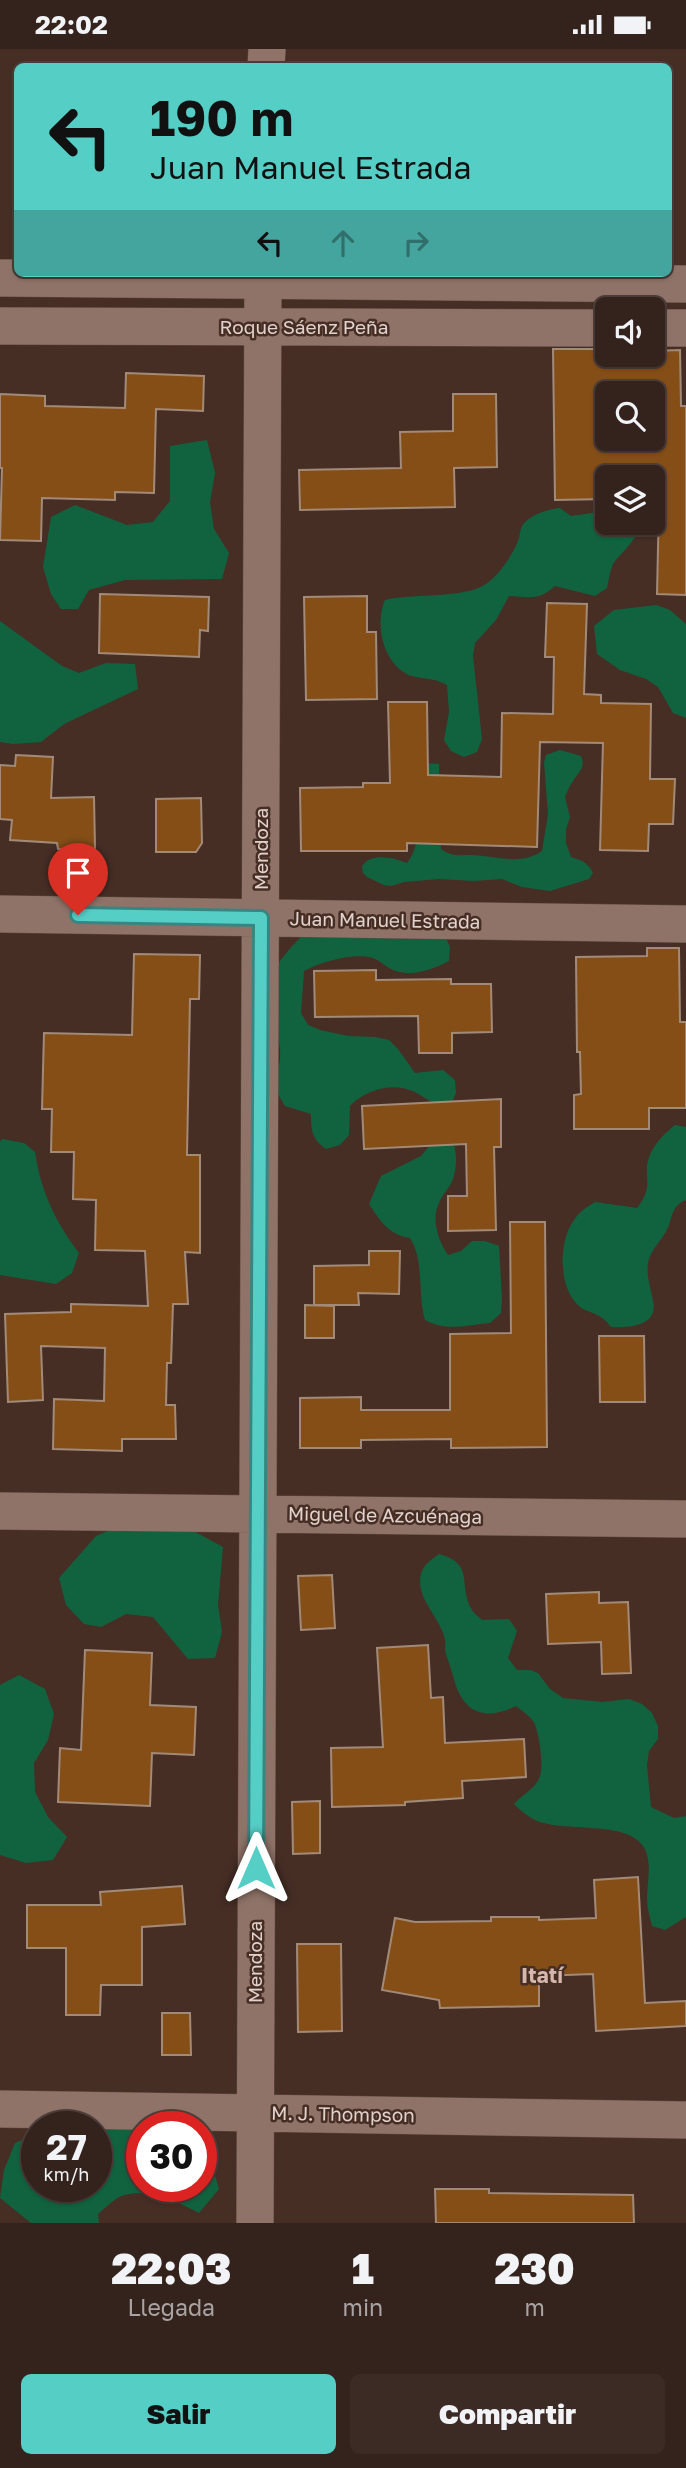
<!DOCTYPE html>
<html lang="es">
<meta charset="utf-8">
<style>
:root{--surface:#34221c;--page:#3c2a25;--text:#f1f3f6;--muted:#a9a4a3;--line:#4e3f3b;--accent:#55cec6}
body{margin:0;font-family:"Golos Text",sans-serif;background:var(--page);color:var(--text);height:100vh;display:flex;flex-direction:column;font-size:26px;white-space:nowrap}
*{box-sizing:border-box;margin:0}
p{font-size:23px;color:var(--muted)}
.icon{flex:none;width:38px;height:38px;fill:none;stroke:currentColor;stroke-width:2;stroke-linecap:round;stroke-linejoin:round}
.map{position:relative;height:2174px;overflow:hidden}
.sheet{display:flex;flex-direction:column;background:var(--surface);flex:1}
.sheet>*{flex:none}
.top-card{position:absolute;left:14px;top:14px;width:658px;height:214px;border-radius:10px;box-shadow:0 2px 5px #0004,0 0 0 2px var(--line);background:#55cec6;color:#111;overflow:hidden}
.buttons{position:absolute;left:595px;top:248px;display:grid;gap:14px}
.buttons a{display:grid;place-items:center;width:70px;height:70px;border-radius:10px;background:var(--surface);box-shadow:0 2px 5px #0004,0 0 0 2px var(--line);font-size:35px}
.speed{position:absolute;left:21px;top:2062px;display:flex;gap:14px;font-size:35px;font-weight:700;text-align:center}
.speed>*{display:grid;place-content:center;width:91px;height:91px;border-radius:50%;background:var(--surface);box-shadow:0 2px 5px #0004,0 0 0 2px var(--line);line-height:1}
.speed small{font-size:18px;font-weight:400}
.speed .limit{border:10px solid #d22;background:#fff;color:#111}
.pin{position:absolute;display:grid;place-items:center;width:60px;height:60px;color:#fff;margin:-72px -30px;border-radius:50% 50% 50% 0;rotate:-45deg;box-shadow:0 0 7px #0007}
.pin .icon{rotate:45deg}
.me{position:absolute;width:77px;margin:-38px;rotate:0deg;stroke-linejoin:round;filter:drop-shadow(0 0 5px #0008)}
.turn{display:flex;align-items:center;gap:24px;height:147px;padding:0 21px;font-size:32px}
.turn .icon{width:91px;height:91px;stroke-width:2.5}
.turn b{display:block;font-size:49px;line-height:60px}
.lanes{display:flex;align-items:center;height:66px;padding:0 21px;background:#0003;justify-content:center;gap:35px;direction:ltr}
.lanes .off{opacity:.35}
.eta{display:flex;justify-content:space-evenly;align-items:center;height:119px;text-align:center}
.eta b{font-size:42px;font-weight:800;line-height:49px}
.primary-button{display:flex;gap:14px;margin-top:auto;padding:14px 21px}
.primary-button a{flex:1;height:80px;border-radius:10px;background:var(--accent);color:#111;font-size:28px;font-weight:800;line-height:80px;text-align:center}
.primary-button a+a{background:var(--page);color:var(--text)}
.status{display:flex;justify-content:space-between;align-items:center;height:49px;padding:0 35px;background:var(--surface);direction:ltr}
.status svg{height:19px;fill:currentColor}
.map>svg:first-child{display:block}
.green{fill:#116340}
.building{fill:#854e17;stroke:#a28a78;stroke-width:2;fill-rule:evenodd}
.lines{fill:none;stroke-linecap:round;stroke-linejoin:round}
.minor-casing{stroke:#5f4b42;stroke-width:38}
.minor{stroke:#8f7368;stroke-width:37}
.route-casing{stroke:#378681;stroke-width:18}
.route{stroke:#55cec6;stroke-width:12}
.labels{text-anchor:middle;stroke-width:5;stroke-linejoin:round;paint-order:stroke}
.street-label{font-size:19px;fill:#e2d2cc;stroke:#462e25}
.neighbourhood-label{font-size:21px;font-weight:bold;fill:#d6b7ac;stroke:#462e25}
</style>
<div class="status"><b>22:02</b><svg viewBox="0 0 49 12"><path d="M0 12V9h3v3zM5 12V6h3v6zM10 12V3h3v9zM15 12V0h3v12zM26 1h20v11H26zM47 4h2v5h-2z"/></svg></div>
<div class="map">
<svg width="686" height="2174" viewBox="0 0 686 2174">
<rect width="100%" height="100%" fill="#462e25"/>
<!-- green -->
<path class="green" d="M 207,391 L 215,424 L 210,453 L 214,480 L 229,504 L 222,530 L 125,531 L 89,541 L 78,560 L 61,560 L 51,545 L 43,518 L 51,468 L 75,456 L 127,476 L 153,473 L 170,452 L 170,397 Z
M 560,459 L 571,467 L 607,462 L 607,474 L 638,474 C 639,490 624,501 615,512 C 610,518 609,531 607,539 L 595,547 L 555,537 C 539,552 529,548 509,547 L 496,571 L 475,594 L 473,607 L 482,690 L 477,703 L 464,708 L 451,702 L 444,691 L 449,663 L 447,636 C 432,627 416,631 405,624 C 382,610 375,574 385,551 C 412,544 465,550 486,535 C 499,526 512,507 518,492 C 520,487 520,481 522,477 C 529,466 548,460 560,459 Z
M 656,556 L 670,561 L 686,575 L 686,669 L 673,664 L 658,638 L 646,630 L 620,621 L 597,605 L 594,577 L 614,561 Z
M 0,572 L 62,617 L 79,624 L 106,614 L 135,615 L 138,640 L 64,675 L 41,693 L 13,695 L 0,693 Z
M 560,701 L 581,707 C 586,719 579,722 573,732 C 570,736 567,743 565,748 L 570,768 L 566,780 L 566,794 L 571,808 C 583,812 587,813 593,824 L 589,830 L 550,842 L 522,838 L 502,830 L 474,832 L 439,830 L 404,833 L 391,837 L 384,836 L 367,828 L 363,824 L 362,817 C 372,803 393,809 407,814 C 424,795 420,740 422,714 L 439,715 L 441,800 C 451,808 460,806 472,806 C 496,807 521,817 542,802 L 548,765 L 544,713 L 546,706 Z
M 312,877 L 444,885 L 450,898 L 449,912 C 433,920 414,928 396,922 C 388,920 381,912 373,909 C 355,903 320,913 304,922 L 301,964 L 308,976 L 320,981 L 348,987 L 375,988 L 389,991 L 398,1000 L 415,1024 L 443,1021 L 455,1031 L 456,1044 L 450,1057 C 434,1057 428,1050 415,1043 C 394,1032 364,1041 350,1057 L 349,1086 L 340,1096 L 326,1100 C 312,1090 311,1082 311,1065 L 285,1057 C 265,1025 282,1029 280,1001 C 279,984 270,970 267,954 C 261,925 294,895 312,877 Z
M 675,1076 L 686,1078 L 686,1151 C 674,1155 672,1166 669,1176 C 664,1190 650,1200 648,1214 C 646,1227 651,1240 653,1252 C 659,1277 628,1279 611,1278 C 598,1260 586,1266 576,1254 C 558,1234 559,1191 574,1171 C 579,1163 587,1158 595,1153 L 637,1159 C 656,1136 641,1126 650,1106 C 655,1094 665,1084 675,1076 Z
M 2,1090 L 24,1094 L 35,1103 C 41,1143 55,1172 79,1204 L 72,1224 L 56,1235 L 0,1226 L 0,1093 Z
M 453,1092 C 457,1105 457,1117 453,1130 C 450,1139 442,1145 439,1154 C 431,1170 438,1192 448,1206 L 461,1202 L 472,1192 L 485,1192 L 499,1197 L 502,1250 L 501,1264 L 490,1274 C 466,1276 447,1283 425,1271 C 417,1244 425,1213 410,1189 C 388,1185 381,1173 369,1155 L 381,1127 L 421,1107 L 430,1096 Z
M 173,1471 L 223,1498 L 218,1556 L 222,1583 L 215,1609 L 188,1610 L 153,1568 L 126,1565 L 101,1578 L 84,1575 L 66,1556 L 59,1529 L 96,1487 L 119,1477 Z
M 439,1505 C 475,1515 458,1534 471,1559 C 473,1564 478,1567 482,1571 L 509,1570 L 517,1582 L 508,1609 L 517,1621 L 530,1621 L 538,1624 L 550,1640 L 563,1649 L 602,1653 L 629,1650 L 642,1655 L 652,1664 L 658,1677 L 658,1690 L 649,1702 L 647,1716 L 651,1758 L 674,1769 L 686,1767 L 686,1868 L 665,1881 L 652,1877 C 650,1868 647,1859 647,1850 C 647,1834 653,1812 643,1797 C 626,1771 563,1784 535,1771 C 527,1767 520,1761 514,1755 C 521,1746 537,1739 540,1727 C 544,1717 539,1680 533,1672 C 529,1666 521,1661 516,1657 C 483,1673 462,1663 453,1627 C 451,1618 447,1610 445,1601 C 445,1597 446,1593 445,1590 C 440,1568 415,1549 421,1525 C 423,1516 432,1510 439,1505 Z
M 19,1626 L 45,1640 L 54,1665 L 48,1691 L 34,1714 L 35,1743 L 48,1768 L 67,1788 L 53,1811 L 26,1814 L 0,1806 L 0,1636 Z
M 96,2077 L 142,2077 L 142,2137 L 201,2137 L 201,2086 L 203,2086 L 219,2140 L 199,2164 C 178,2152 143,2137 119,2148 C 112,2152 104,2160 98,2165 L 99,2174 L 31,2174 L 0,2149 L 4,2121 L 15,2094 L 37,2085 L 37,2137 L 96,2137 Z"/>
<!-- building -->
<path class="building" d="M 553,300 L 606,300 L 607,306 L 653,306 L 653,302 L 680,301 L 681,357 L 686,357 L 686,546 L 657,545 L 659,454 L 653,454 L 653,429 L 607,429 L 607,450 L 555,451 ZM 607,345 L 653,345 L 653,390 L 607,390 Z
M 126,324 L 204,327 L 203,362 L 156,360 L 154,444 L 115,443 L 115,451 L 42,449 L 41,492 L 0,491 L 2,419 L 0,419 L 0,345 L 45,347 L 45,357 L 125,359 Z
M 453,345 L 496,345 L 497,418 L 454,419 L 455,458 L 300,461 L 299,421 L 401,419 L 400,383 L 453,382 Z
M 100,545 L 209,548 L 208,582 L 200,581 L 199,608 L 99,604 Z
M 367,547 L 367,583 L 376,583 L 377,650 L 306,651 L 304,548 Z
M 547,554 L 587,555 L 584,645 L 601,646 L 601,654 L 651,655 L 650,730 L 675,730 L 673,775 L 649,775 L 648,802 L 600,801 L 603,694 L 540,693 L 537,798 L 407,794 L 407,802 L 301,802 L 300,739 L 363,738 L 363,734 L 390,734 L 388,653 L 427,653 L 428,726 L 501,728 L 502,664 L 553,665 L 554,608 L 545,608 Z
M 16,706 L 53,708 L 51,749 L 94,748 L 95,799 L 58,800 L 57,794 L 10,791 L 12,771 L 0,770 L 0,716 L 15,717 Z
M 201,749 L 202,794 L 196,803 L 156,803 L 156,750 Z
M 647,899 L 679,899 L 680,973 L 686,973 L 686,1059 L 649,1059 L 649,1080 L 574,1080 L 574,1046 L 581,1045 L 580,1003 L 577,1003 L 576,908 L 647,907 Z
M 134,905 L 200,906 L 199,950 L 190,950 L 187,1106 L 200,1106 L 200,1204 L 185,1203 L 188,1255 L 173,1255 L 171,1314 L 167,1314 L 166,1356 L 175,1356 L 176,1390 L 122,1390 L 122,1402 L 53,1400 L 54,1350 L 104,1352 L 105,1299 L 41,1297 L 43,1351 L 8,1353 L 5,1265 L 71,1263 L 71,1255 L 148,1257 L 145,1202 L 95,1201 L 96,1151 L 73,1150 L 74,1103 L 51,1103 L 52,1060 L 42,1060 L 44,984 L 132,986 Z
M 376,921 L 376,931 L 451,930 L 451,935 L 491,935 L 492,983 L 452,984 L 452,1004 L 419,1004 L 418,967 L 315,968 L 314,922 Z
M 501,1050 L 501,1098 L 494,1098 L 496,1181 L 448,1182 L 448,1147 L 467,1147 L 466,1095 L 364,1100 L 362,1057 Z
M 510,1173 L 545,1173 L 547,1398 L 451,1399 L 451,1390 L 361,1391 L 361,1399 L 300,1399 L 300,1349 L 361,1348 L 361,1361 L 450,1361 L 450,1285 L 511,1284 Z
M 369,1202 L 400,1202 L 399,1245 L 358,1244 L 359,1256 L 314,1256 L 314,1217 L 369,1216 Z
M 305,1256 L 334,1257 L 334,1289 L 305,1289 Z
M 599,1287 L 644,1287 L 645,1353 L 600,1353 Z
M 332,1526 L 335,1579 L 301,1581 L 298,1527 Z
M 599,1543 L 599,1554 L 628,1553 L 631,1624 L 602,1625 L 601,1593 L 548,1595 L 546,1545 Z
M 428,1596 L 431,1649 L 443,1648 L 445,1694 L 524,1690 L 526,1728 L 462,1732 L 463,1749 L 405,1753 L 405,1756 L 332,1758 L 331,1699 L 383,1698 L 377,1599 Z
M 85,1601 L 152,1604 L 150,1656 L 196,1658 L 194,1706 L 152,1704 L 150,1757 L 58,1753 L 60,1699 L 81,1701 Z
M 320,1752 L 320,1804 L 293,1805 L 292,1753 Z
M 638,1828 L 645,1954 L 686,1952 L 686,1977 L 596,1982 L 593,1925 L 539,1927 L 539,1957 L 440,1959 L 439,1951 L 382,1941 L 395,1869 L 415,1873 L 491,1872 L 491,1868 L 539,1868 L 539,1871 L 596,1869 L 594,1831 Z
M 182,1837 L 185,1875 L 142,1878 L 142,1936 L 101,1936 L 100,1966 L 66,1966 L 66,1899 L 27,1899 L 27,1856 L 101,1856 L 100,1843 Z
M 297,1895 L 341,1895 L 342,1982 L 298,1983 Z
M 162,1964 L 190,1964 L 191,2006 L 162,2006 Z
M 435,2140 L 489,2140 L 489,2144 L 633,2146 L 634,2174 L 436,2174 Z"/>
<g class="lines">
<defs>
<path id="minor" d="M 266,18 L 267,0
M 0,229 L 686,235
M 0,277 L 607,279
M 653,279 L 686,279
M 0,865 L 686,875
M 0,1462 L 686,1470
M 0,2060 L 686,2071
M 255,2174 L 263,224"/>
</defs>
<!-- minor casing -->
<use href="#minor" class="minor-casing"/>
<!-- minor -->
<use href="#minor" class="minor"/>
</g>
<g class="lines">
<defs>
<path id="route" d="M 78,866 L 261,869 L 256,1819"/>
</defs>
<!-- route casing -->
<use href="#route" class="route-casing"/>
<!-- route -->
<use href="#route" class="route"/>
</g>
<g class="labels">
<!-- street labels -->
<g class="street-label">
<text x="304" y="285">Roque Sáenz Peña</text>
<text transform="translate(261 800) rotate(-90)" y="7">Mendoza</text>
<text transform="translate(385 871) rotate(1)" y="7">Juan Manuel Estrada</text>
<text transform="translate(385 1466) rotate(1)" y="7">Miguel de Azcuénaga</text>
<text transform="translate(255 1913) rotate(-90)" y="7">Mendoza</text>
<text transform="translate(343 2065) rotate(1)" y="7">M. J. Thompson</text>
</g>
<!-- neighbourhood labels -->
<g class="neighbourhood-label">
<text x="542" y="1934">Itatí</text>
</g>
</g>
</svg>
<div class="buttons">
<a><svg class="icon" aria-label="sound" viewBox="0 0 24 24"><path d="M4 9h4l5-4v14l-5-4H4zM17 9q2 3 0 6"/></svg></a>
<a><svg class="icon" aria-label="search" viewBox="0 0 24 24"><circle cx="10" cy="10" r="6"/><path d="M15 15l6 6"/></svg></a>
<a><svg class="icon" aria-label="layers" viewBox="0 0 24 24"><path d="M12 4l9 5-9 5-9-5zM3 14l9 5 9-5"/></svg></a>
</div>
<div class="speed"><div>27<small>km/h</small></div><div class="limit">30</div></div>
<div class="pin" style="left:78px;top:866px;background:#d93025"><svg class="icon" aria-label="arrive" viewBox="0 0 24 24"><path d="M6 21V4h12l-3 4 3 4H6"/></svg></div>
<svg class="me" style="left:256px;top:1819px" viewBox="-20 -20 40 40"><path d="M0-17L14 15 0 8-14 15z" fill="#55cec6" stroke="#fff" stroke-width="4"/></svg>
<div class="top-card">
<div class="turn"><svg class="icon" aria-label="left" viewBox="0 0 24 24"><path d="M17 20v-9H6M10 6l-5 5 5 5"/></svg><div><b>190 m</b>Juan Manuel Estrada</div></div>
<div class="lanes"><svg class="icon" aria-label="left" viewBox="0 0 24 24"><path d="M17 20v-9H6M10 6l-5 5 5 5"/></svg><svg class="icon off" aria-label="ahead" viewBox="0 0 24 24"><path d="M12 20V5M6 11l6-6 6 6"/></svg><svg class="icon off" aria-label="right" viewBox="0 0 24 24"><path d="M7 20v-9h11M14 6l5 5-5 5"/></svg></div>
</div>
</div>
<section class="sheet">
<div class="eta">
<div><b>22:03</b><p>Llegada</p></div>
<div><b>1</b><p>min</p></div>
<div><b>230</b><p>m</p></div>
</div>
<div class="primary-button"><a>Salir</a><a>Compartir</a></div>
</section>
